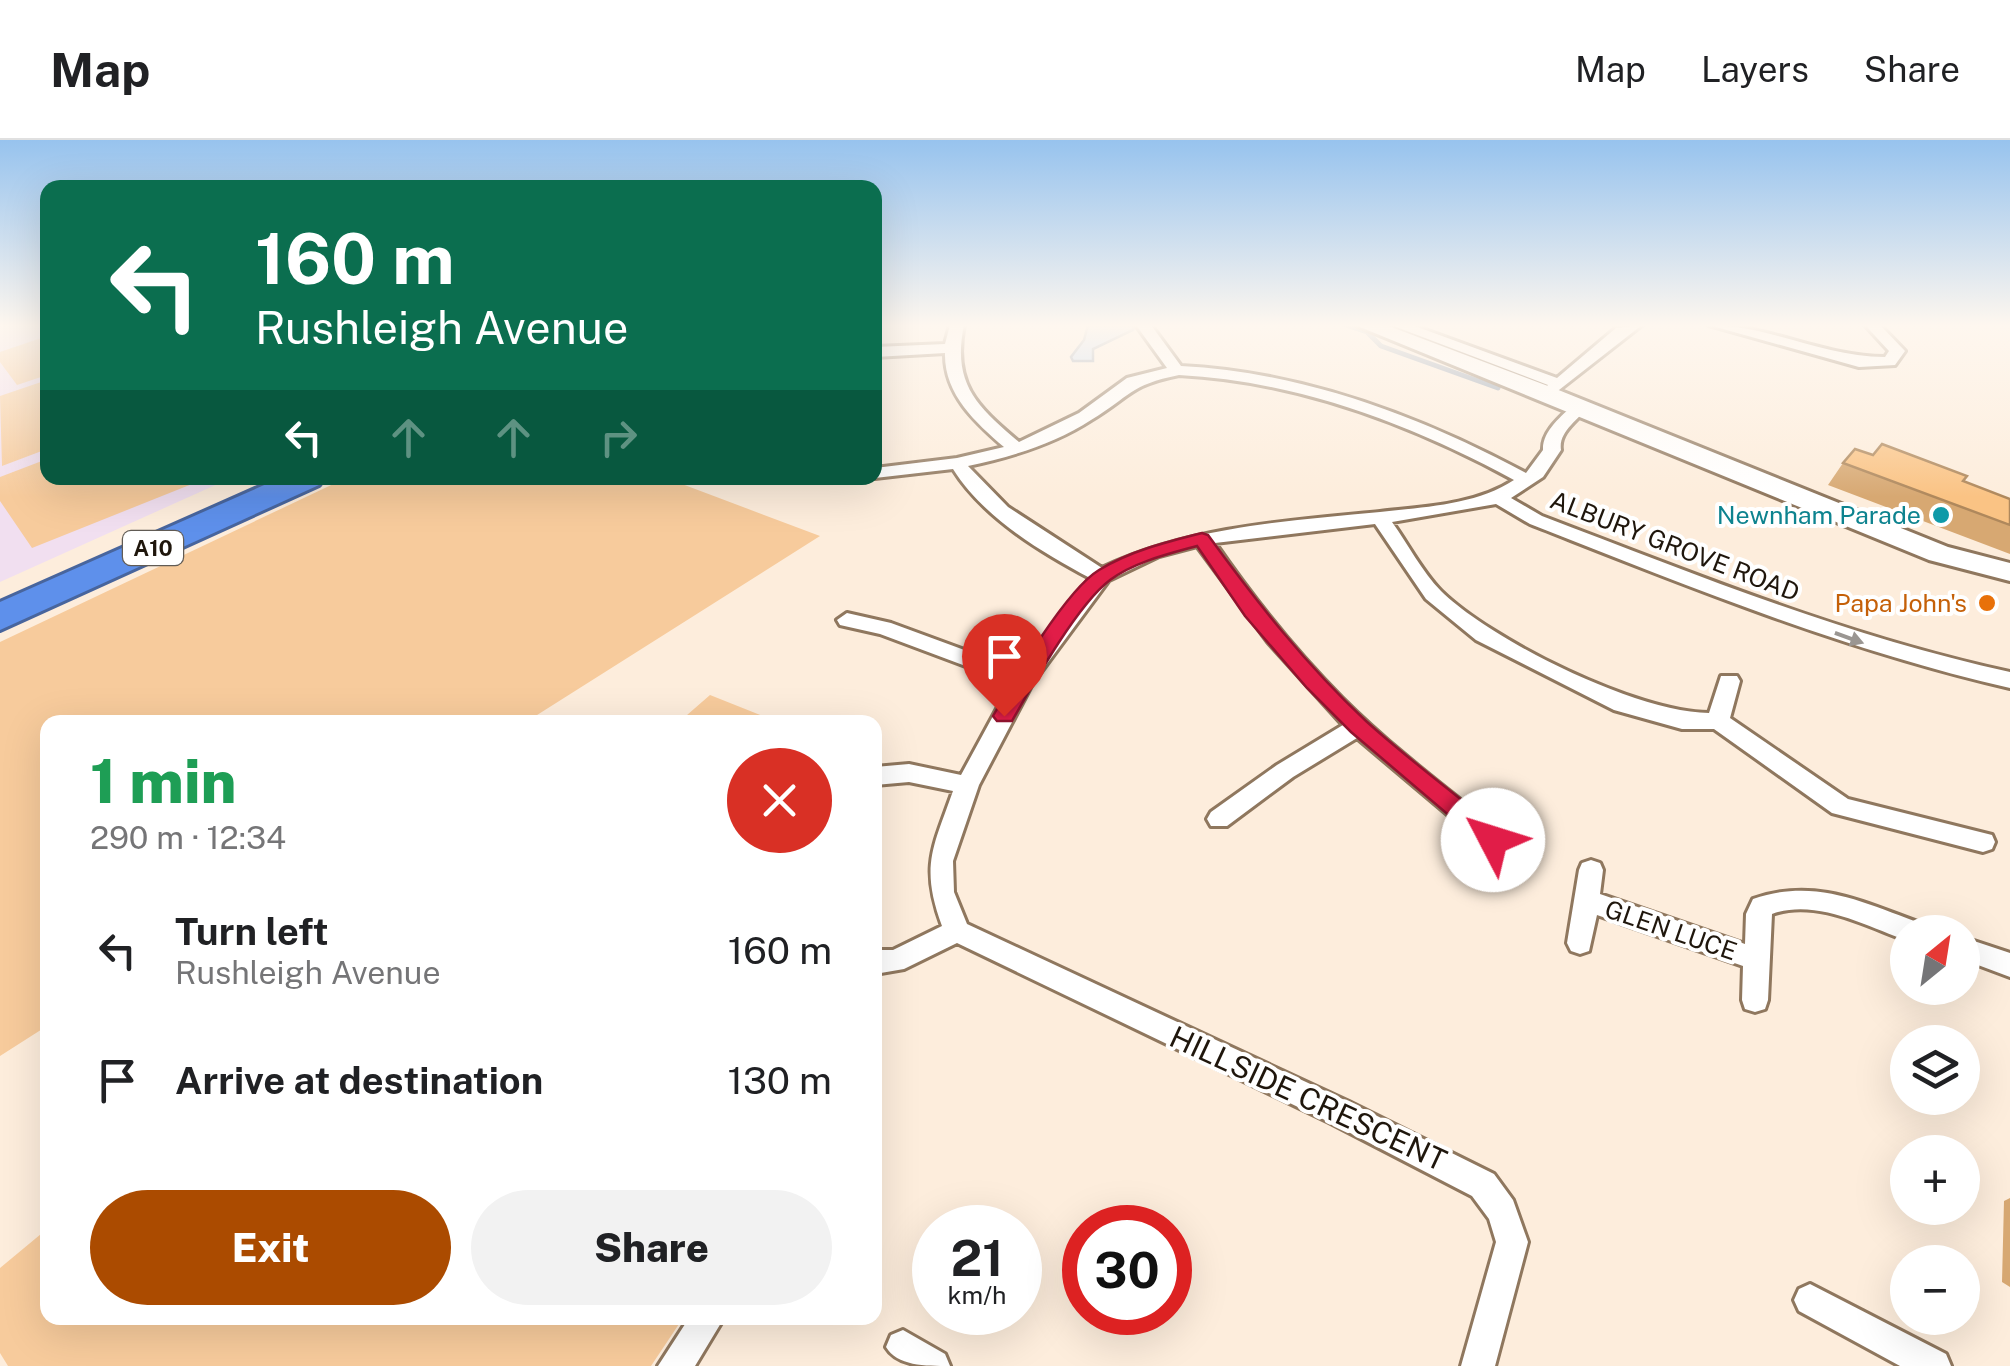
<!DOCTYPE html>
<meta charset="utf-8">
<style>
:root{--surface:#fff;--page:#f2f2f2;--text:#202124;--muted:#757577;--line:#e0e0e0;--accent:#ab4b00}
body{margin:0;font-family:"Public Sans",sans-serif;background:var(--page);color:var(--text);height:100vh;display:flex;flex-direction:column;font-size:38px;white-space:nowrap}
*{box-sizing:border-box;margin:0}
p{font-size:32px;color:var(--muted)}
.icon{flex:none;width:55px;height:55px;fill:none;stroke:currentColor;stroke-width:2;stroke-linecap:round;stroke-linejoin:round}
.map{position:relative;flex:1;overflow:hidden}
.details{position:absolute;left:40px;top:575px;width:842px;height:610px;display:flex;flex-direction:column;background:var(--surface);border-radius:20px;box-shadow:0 10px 40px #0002}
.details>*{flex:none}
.guide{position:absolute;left:40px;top:40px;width:842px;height:305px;border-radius:20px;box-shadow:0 10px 40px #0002;background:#0b6e4f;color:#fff;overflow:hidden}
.needle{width:65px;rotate:30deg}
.fabs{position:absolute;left:1890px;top:775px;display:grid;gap:20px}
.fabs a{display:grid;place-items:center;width:90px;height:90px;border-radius:50%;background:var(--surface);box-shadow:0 10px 40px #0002;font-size:50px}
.speed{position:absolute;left:912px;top:1065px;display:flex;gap:20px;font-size:50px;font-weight:700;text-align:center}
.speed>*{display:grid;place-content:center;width:130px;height:130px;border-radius:50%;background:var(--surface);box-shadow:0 10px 40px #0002;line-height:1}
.speed small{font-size:25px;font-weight:400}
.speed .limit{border:15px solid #d22;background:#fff;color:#111}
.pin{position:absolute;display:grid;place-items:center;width:85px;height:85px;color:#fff;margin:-102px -42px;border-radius:50% 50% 50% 0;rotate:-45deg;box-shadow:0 0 10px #0007}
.pin .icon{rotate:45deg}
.me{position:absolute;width:110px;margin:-55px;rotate:310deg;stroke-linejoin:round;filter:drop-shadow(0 0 8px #0008)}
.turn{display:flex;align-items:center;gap:35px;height:210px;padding:0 50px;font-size:45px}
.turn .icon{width:130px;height:130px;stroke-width:2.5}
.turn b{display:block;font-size:70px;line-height:85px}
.lanes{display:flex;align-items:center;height:95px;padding:0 50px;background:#0003;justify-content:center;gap:50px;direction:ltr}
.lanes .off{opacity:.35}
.round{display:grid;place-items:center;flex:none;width:105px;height:105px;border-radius:52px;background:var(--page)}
.summary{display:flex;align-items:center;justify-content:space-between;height:170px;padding:0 50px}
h1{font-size:60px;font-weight:800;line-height:75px;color:#1e9e55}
.button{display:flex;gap:20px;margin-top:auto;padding:20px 50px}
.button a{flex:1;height:115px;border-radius:60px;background:var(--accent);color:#fff;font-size:40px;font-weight:800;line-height:115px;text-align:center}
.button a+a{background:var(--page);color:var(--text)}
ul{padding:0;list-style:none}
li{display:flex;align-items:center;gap:30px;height:130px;padding:0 50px}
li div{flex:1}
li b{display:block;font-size:38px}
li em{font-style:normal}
header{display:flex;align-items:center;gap:60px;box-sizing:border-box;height:140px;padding:0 50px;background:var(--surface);border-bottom:2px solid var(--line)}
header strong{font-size:48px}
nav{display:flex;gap:55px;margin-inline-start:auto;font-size:35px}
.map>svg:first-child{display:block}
.education{fill:#f1dff0}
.green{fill:#f7cb9c}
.water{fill:#bfd9f8;stroke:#8f9eb1;stroke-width:2.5}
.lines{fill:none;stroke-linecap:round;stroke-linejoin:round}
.stream{stroke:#8f9eb1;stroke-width:5}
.street-casing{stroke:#8f775e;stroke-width:6}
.secondary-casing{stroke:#8f775e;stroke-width:6}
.highway-casing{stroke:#48659d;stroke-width:6}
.street{fill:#fff;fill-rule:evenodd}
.secondary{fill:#fff;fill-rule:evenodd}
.highway{fill:#5e90eb;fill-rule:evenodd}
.wall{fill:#d7a872}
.building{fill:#fac384;stroke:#af885c;stroke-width:2.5}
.oneway{fill:#9a9692}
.route{fill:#e11d48;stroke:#92132f;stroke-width:2.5}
.culture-dot{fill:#0f9aa8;stroke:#fff;stroke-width:4}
.food-dot{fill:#e8710a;stroke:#fff;stroke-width:4}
.labels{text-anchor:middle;stroke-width:8;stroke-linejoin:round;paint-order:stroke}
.shield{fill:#fff;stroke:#625c55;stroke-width:2.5}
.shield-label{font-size:22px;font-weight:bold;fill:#1f160c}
.culture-label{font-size:25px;fill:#0d838f;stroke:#fff;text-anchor:end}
.street-label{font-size:25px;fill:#1f160c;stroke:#fff}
.food-label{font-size:25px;fill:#c56008;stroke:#fff;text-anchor:end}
.near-street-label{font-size:30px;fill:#1f160c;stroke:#fff}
</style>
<header>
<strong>Map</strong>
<nav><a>Map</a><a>Layers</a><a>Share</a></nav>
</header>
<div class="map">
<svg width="2010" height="1226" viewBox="0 0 2010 1226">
<rect width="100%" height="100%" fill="#fdeddc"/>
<!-- education -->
<path class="education" d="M 0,185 L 47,185 L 48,338 L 231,338 L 0,442 Z"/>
<!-- green -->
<path class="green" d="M 47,196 L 47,235 L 17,245 L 0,222 L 0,212 Z
M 47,240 L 47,309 L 2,326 L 0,256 Z
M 47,319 L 48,338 L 207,338 L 32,408 L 0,361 L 0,337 Z
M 346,338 L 666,338 L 820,396 L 526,582 L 48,582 L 47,886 L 0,916 L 0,502 Z
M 710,555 L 778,582 L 679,582 Z
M 47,1089 L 48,1178 L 683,1178 L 651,1226 L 8,1226 L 0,1213 L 0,1128 Z"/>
<!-- water -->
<path class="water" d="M 1088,185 L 1134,185 L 1133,190 L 1093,209 L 1093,221 L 1073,221 L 1071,217 L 1084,200 Z"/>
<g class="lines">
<!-- stream -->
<path class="stream" d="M 1346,185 L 1367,192 L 1381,206 L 1498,248"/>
<defs>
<path id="street" d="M 950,185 L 964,185 C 952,243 976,266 1019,302 L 1079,273 L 1127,238 L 1167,228 L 1136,185 L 1151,185 L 1181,226 C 1302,232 1420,276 1526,333 L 1543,310 C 1542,291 1562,276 1574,264 L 1586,264 L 1588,267 C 1578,280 1558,292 1561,310 L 1543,337 L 1511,358 L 1542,376 C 1697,435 1848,497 2010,532 L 2010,548 C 1844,510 1688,446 1530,384 L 1496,364 L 1392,382 C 1408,404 1422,432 1441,451 C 1492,501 1638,573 1709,573 L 1721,536 L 1737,536 L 1740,541 L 1730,578 L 1848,659 L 1992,695 L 1995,702 L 1992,709 L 1983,712 L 1832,673 L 1714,589 L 1682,589 L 1614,570 L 1476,500 L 1426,459 L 1375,384 L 1215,403 C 1253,458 1295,511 1342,558 C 1391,607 1447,649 1501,692 L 1505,699 L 1501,706 L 1493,709 L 1485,706 L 1357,598 L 1293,637 L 1227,686 L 1211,686 L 1207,679 L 1211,672 L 1277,625 L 1343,585 L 1268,502 L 1197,406 L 1159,416 L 1109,440 L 1032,544 L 979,645 L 953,721 L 954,752 L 967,784 L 1349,962 L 1494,1034 L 1513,1060 L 1528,1102 L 1495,1226 L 1461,1226 L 1496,1102 L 1489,1079 L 1472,1056 L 1329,982 L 957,803 L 904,829 L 875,834 L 875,810 L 893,810 L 942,786 C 920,726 933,708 953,651 L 909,642 L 875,645 L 875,627 L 909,624 L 961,635 L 1011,543 L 880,494 L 840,485 L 837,480 L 847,473 L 891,483 L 1019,530 L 1090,438 C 1041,412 983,377 953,329 L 875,338 L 872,338 L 875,338 L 875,328 L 957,318 L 1004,307 C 975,282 944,254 945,213 L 875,217 L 875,207 L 945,204 ZM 1179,235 C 1297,241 1411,284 1514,340 C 1476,365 1424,367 1380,372 C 1286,381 1189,387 1102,428 L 1008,367 L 968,326 C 1011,317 1054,304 1091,280 C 1131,256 1129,245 1179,235 Z
M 1391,185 L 1412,185 L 1557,238 L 1616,188 L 1642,185 L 1550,257 L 1542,252 L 1548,245 Z
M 1709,185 C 1769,185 1824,217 1885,217 L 1889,211 L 1865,185 L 1880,185 L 1905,211 L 1895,225 L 1859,227 Z
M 1591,720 L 1600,723 L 1603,730 L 1600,754 L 1745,804 L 1746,774 L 1753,759 C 1816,737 1864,763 1923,784 L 1927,792 L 1908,792 L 1908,801 C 1866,786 1816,758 1772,774 L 1768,860 L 1765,869 L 1755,872 L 1745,869 L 1742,860 L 1743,826 L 1597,775 L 1589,811 L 1580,814 L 1571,811 L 1567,803 L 1579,730 L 1582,723 Z
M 1962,797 L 2010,813 L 2010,837 L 1962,819 Z
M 1810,1144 L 1946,1214 L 1951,1226 L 1900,1226 L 1799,1171 L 1794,1160 L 1799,1149 Z
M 689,1178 L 724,1178 L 695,1226 L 658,1226 Z
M 903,1190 L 945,1214 L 950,1226 C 925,1226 897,1226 886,1207 L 891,1195 Z"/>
<path id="secondary" d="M 1355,185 L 1386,185 L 1556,249 L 1948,407 L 2010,423 L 2010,441 L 1929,420 Z"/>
<path id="highway" d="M 280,338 L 324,338 L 319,345 L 0,490 L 0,462 Z"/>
</defs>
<!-- street casing -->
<use href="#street" class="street-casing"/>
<!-- secondary casing -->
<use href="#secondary" class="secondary-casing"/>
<!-- highway casing -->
<use href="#highway" class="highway-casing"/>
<!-- street -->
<use href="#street" class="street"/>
<!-- secondary -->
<use href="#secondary" class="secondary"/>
<!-- highway -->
<use href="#highway" class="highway"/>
</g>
<!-- wall -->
<path class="wall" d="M 1873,315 L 1963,341 L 2010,359 L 2010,414 L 1828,345 L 1843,323 Z
M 2010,1058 L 2010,1147 L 2002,1142 L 2004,1061 Z"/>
<!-- building -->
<path class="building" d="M 1882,304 L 1967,336 L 1963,341 L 2010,359 L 2010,385 L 1843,323 L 1855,309 L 1873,315 Z"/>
<!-- one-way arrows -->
<defs><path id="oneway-solid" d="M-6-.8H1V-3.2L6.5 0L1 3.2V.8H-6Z" transform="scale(2.5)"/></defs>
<use class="oneway" href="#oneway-solid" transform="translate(1849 498) rotate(20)"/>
<!-- sky -->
<linearGradient id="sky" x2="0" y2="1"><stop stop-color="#97c3ee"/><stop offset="0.52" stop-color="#fef7ef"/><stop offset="1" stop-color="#fef7ef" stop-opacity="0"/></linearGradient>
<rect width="2010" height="357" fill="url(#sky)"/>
<!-- route -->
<path class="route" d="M 1202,393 L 1208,395 C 1256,461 1306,525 1366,581 C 1409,620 1457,655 1502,693 L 1505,700 L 1502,706 L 1485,706 L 1351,592 L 1307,548 L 1245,476 L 1197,406 C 1168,414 1134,422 1110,440 C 1077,465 1033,544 1012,581 L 997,581 L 993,576 C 1013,540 1066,450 1099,430 C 1130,411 1166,402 1202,393 Z"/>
<!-- markers -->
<circle class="culture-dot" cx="1941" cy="375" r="10"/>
<circle class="food-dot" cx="1987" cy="463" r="10"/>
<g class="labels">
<!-- shield labels -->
<rect class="shield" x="123" y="391" width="60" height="34" rx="8"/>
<g class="shield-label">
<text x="153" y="416">A10</text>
</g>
<!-- culture labels -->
<g class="culture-label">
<text x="1921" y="384">Newnham Parade</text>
</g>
<!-- street labels -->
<g class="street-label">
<text transform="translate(1675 406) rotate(21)" y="9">ALBURY GROVE ROAD</text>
<text transform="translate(1671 790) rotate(19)" y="9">GLEN LUCE</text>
</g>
<!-- food labels -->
<g class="food-label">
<text x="1967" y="472">Papa John's</text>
</g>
<!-- near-street labels -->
<g class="near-street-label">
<text transform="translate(1308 959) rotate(25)" y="10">HILLSIDE CRESCENT</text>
</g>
</g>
</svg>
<div class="fabs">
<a><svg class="needle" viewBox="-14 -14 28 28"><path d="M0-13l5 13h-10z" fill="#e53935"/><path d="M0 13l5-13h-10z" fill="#757577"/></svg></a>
<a><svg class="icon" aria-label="layers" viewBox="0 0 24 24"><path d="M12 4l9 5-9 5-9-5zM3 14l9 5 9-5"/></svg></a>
<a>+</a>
<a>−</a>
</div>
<div class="speed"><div>21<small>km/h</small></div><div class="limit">30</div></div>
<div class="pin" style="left:1004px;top:576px;background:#d93025"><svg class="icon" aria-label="arrive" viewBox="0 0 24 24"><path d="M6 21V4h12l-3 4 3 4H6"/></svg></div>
<svg class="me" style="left:1493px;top:700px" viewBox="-20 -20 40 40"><circle r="19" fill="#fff"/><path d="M0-13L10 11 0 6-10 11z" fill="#e11d48"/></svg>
<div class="guide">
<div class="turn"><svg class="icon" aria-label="left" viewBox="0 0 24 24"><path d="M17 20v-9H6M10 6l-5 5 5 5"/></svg><div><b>160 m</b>Rushleigh Avenue</div></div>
<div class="lanes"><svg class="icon" aria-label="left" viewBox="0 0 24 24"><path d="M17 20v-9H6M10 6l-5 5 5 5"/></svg><svg class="icon off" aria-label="ahead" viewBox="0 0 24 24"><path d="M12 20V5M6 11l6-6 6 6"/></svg><svg class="icon off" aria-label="ahead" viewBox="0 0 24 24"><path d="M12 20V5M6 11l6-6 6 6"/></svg><svg class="icon off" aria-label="right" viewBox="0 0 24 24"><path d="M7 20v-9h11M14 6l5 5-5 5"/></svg></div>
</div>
<section class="details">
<div class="summary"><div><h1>1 min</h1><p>290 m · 12:34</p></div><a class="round" style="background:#d93025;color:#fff"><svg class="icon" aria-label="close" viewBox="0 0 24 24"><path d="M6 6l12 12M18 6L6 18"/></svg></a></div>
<ul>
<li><svg class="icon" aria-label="left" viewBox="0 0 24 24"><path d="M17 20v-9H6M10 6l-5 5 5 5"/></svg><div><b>Turn left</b><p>Rushleigh Avenue</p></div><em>160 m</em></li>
<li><svg class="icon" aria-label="arrive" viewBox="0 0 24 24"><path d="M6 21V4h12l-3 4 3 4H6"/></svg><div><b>Arrive at destination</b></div><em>130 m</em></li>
</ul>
<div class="button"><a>Exit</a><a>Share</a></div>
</section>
</div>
